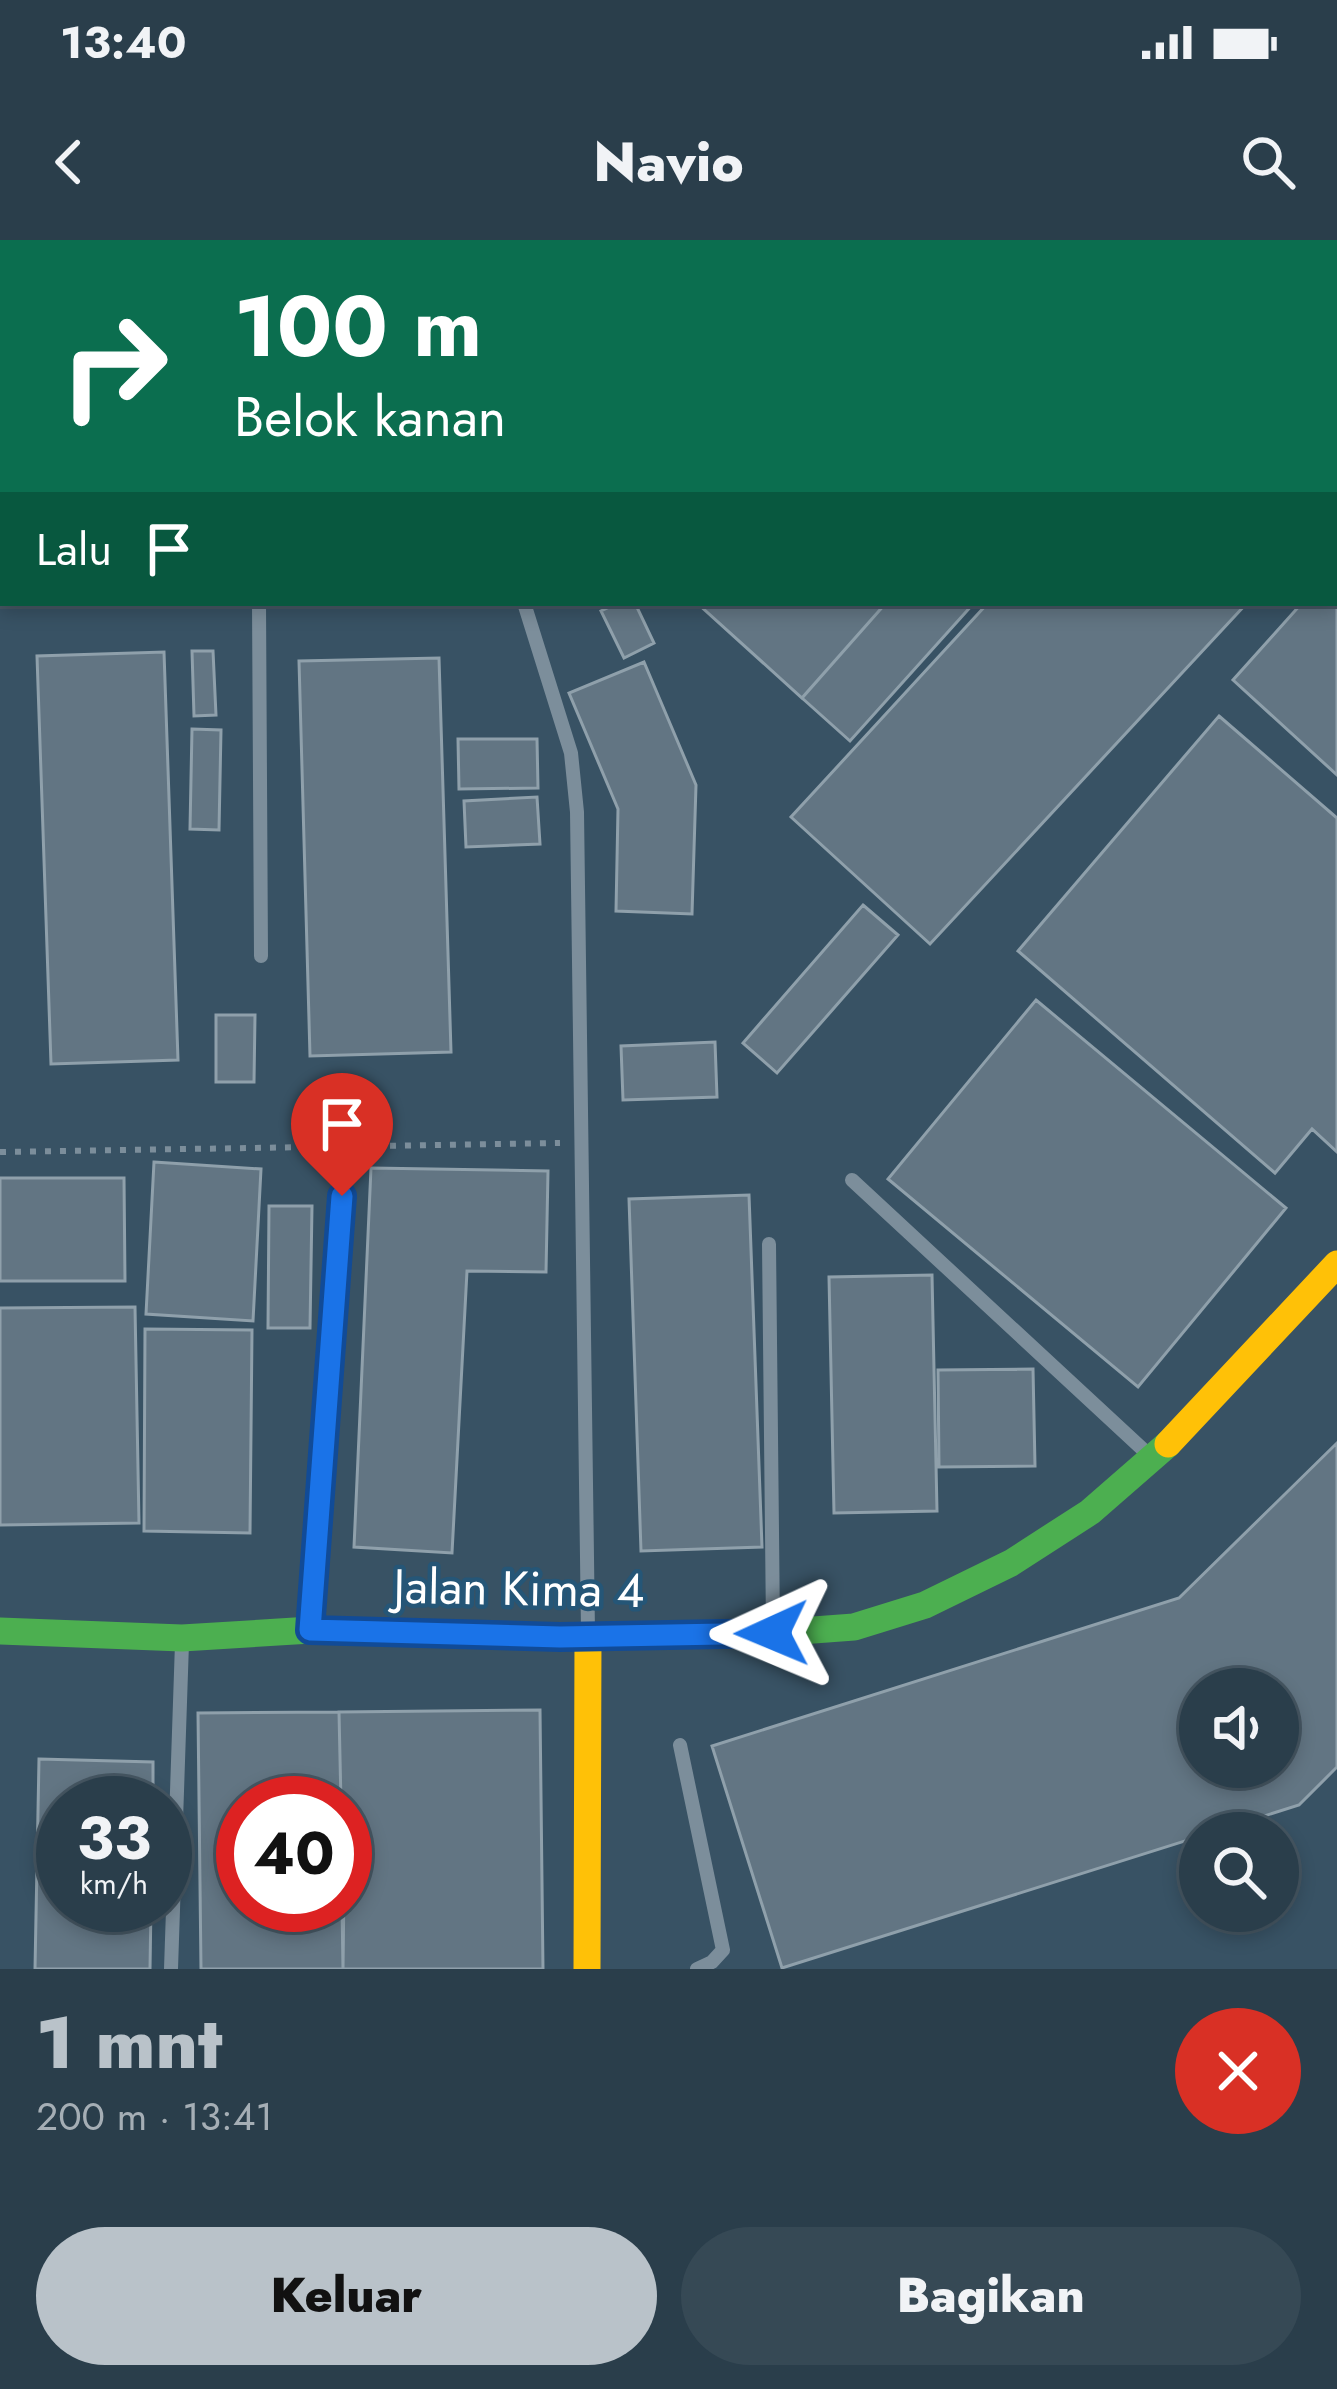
<!DOCTYPE html>
<html lang="id">
<meta charset="utf-8">
<style>
:root{--surface:#2a3e4b;--page:#364955;--text:#f1f3f6;--muted:#a5aeb5;--line:#465763;--accent:#b9c2c9}
body{margin:0;font-family:Jost,sans-serif;background:var(--page);color:var(--text);height:100vh;display:flex;flex-direction:column;font-size:45px;white-space:nowrap}
*{box-sizing:border-box;margin:0}
p{font-size:39px;color:var(--muted)}
.icon{flex:none;width:66px;height:66px;fill:none;stroke:currentColor;stroke-width:2;stroke-linecap:round;stroke-linejoin:round}
.map{position:relative;height:1729px;overflow:hidden}
.side{display:flex;flex-direction:column;background:var(--surface);flex:1}
.side>*{flex:none}
.guide{position:absolute;left:0px;top:0px;width:1338px;height:366px;box-shadow:0 6px 18px #0003,0 0 0 3px var(--line);background:#0b6e4f;color:#fff;overflow:hidden}
.fabs{position:absolute;left:1179px;top:1428px;display:grid;gap:24px}
.fabs a{display:grid;place-items:center;width:120px;height:120px;border-radius:50%;background:var(--surface);box-shadow:0 6px 18px #0003,0 0 0 3px var(--line);font-size:60px}
.speed{position:absolute;left:36px;top:1536px;display:flex;gap:24px;font-size:60px;font-weight:700;text-align:center}
.speed>*{display:grid;place-content:center;width:156px;height:156px;border-radius:50%;background:var(--surface);box-shadow:0 6px 18px #0003,0 0 0 3px var(--line);line-height:1}
.speed small{font-size:30px;font-weight:400}
.speed .limit{border:18px solid #d22;background:#fff;color:#111}
.pin{position:absolute;display:grid;place-items:center;width:102px;height:102px;color:#fff;margin:-123px -51px;border-radius:50% 50% 50% 0;rotate:-45deg;box-shadow:0 0 12px #0007}
.pin .icon{rotate:45deg}
.me{position:absolute;width:132px;margin:-66px;rotate:269deg;stroke-linejoin:round;filter:drop-shadow(0 0 9px #0008)}
.turn{display:flex;align-items:center;gap:42px;height:252px;padding:0 36px;font-size:54px}
.turn .icon{width:156px;height:156px;stroke-width:2.5}
.turn b{display:block;font-size:84px;line-height:102px}
.then{display:flex;align-items:center;height:114px;padding:0 36px;background:#0003;gap:24px;font-size:45px}
.round{display:grid;place-items:center;flex:none;width:126px;height:126px;border-radius:63px;background:var(--page)}
.summary{display:flex;align-items:center;justify-content:space-between;height:204px;padding:0 36px}
h1{font-size:72px;font-weight:800;line-height:90px;color:var(--accent)}
.cta{display:flex;gap:24px;margin-top:auto;padding:24px 36px}
.cta a{flex:1;height:138px;border-radius:72px;background:var(--accent);color:#111;font-size:48px;font-weight:800;line-height:138px;text-align:center}
.cta a+a{background:var(--page);color:var(--text)}
.status{display:flex;justify-content:space-between;align-items:center;height:84px;padding:0 60px;background:var(--surface);direction:ltr}
.status svg{height:33px;fill:currentColor}
header{display:flex;justify-content:space-between;align-items:center;height:156px;padding:0 36px;background:var(--surface);font-size:54px;font-weight:800}
.map>svg:first-child{display:block}
.building{fill:#627583;stroke:#8fa0ab;stroke-width:3;fill-rule:evenodd}
.lines{fill:none;stroke-linecap:round;stroke-linejoin:round}
.path{stroke:#7c8e9b;stroke-width:6;stroke-dasharray:6 9;stroke-linecap:butt}
.lane{stroke:#7c8e9b;stroke-width:14}
.street{stroke:#7c8e9b;stroke-width:27}
.fast{stroke:#4caf50;stroke-width:27}
.slow{stroke:#ffc107;stroke-width:27}
.route-casing{stroke:#114b97;stroke-width:30}
.route{stroke:#1a73e8;stroke-width:21}
.labels{text-anchor:middle;stroke-width:9;stroke-linejoin:round;paint-order:stroke}
.street-label{font-size:48px;fill:#fff;stroke:#255677}
</style>
<div class="status"><b>13:40</b><svg viewBox="0 0 49 12"><path d="M0 12V9h3v3zM5 12V6h3v6zM10 12V3h3v9zM15 12V0h3v12zM26 1h20v11H26zM47 4h2v5h-2z"/></svg></div>
<header><svg class="icon" aria-label="back" viewBox="0 0 24 24"><path d="M15 5l-7 7 7 7"/></svg>Navio<svg class="icon" aria-label="search" viewBox="0 0 24 24"><circle cx="10" cy="10" r="6"/><path d="M15 15l6 6"/></svg></header>
<div class="map">
<svg width="1337" height="1729" viewBox="0 0 1337 1729">
<rect width="100%" height="100%" fill="#385264"/>
<!-- building -->
<path class="building" d="M 0,0 L 44,0 L 3,3 L 3,115 Z
M 156,0 L 559,0 L 559,3 L 156,3 Z
M 1106,0 L 1337,0 L 1337,223 L 1335,3 L 1103,3 Z
M 0,229 L 3,229 L 0,280 Z
M 1337,324 L 1337,535 L 1233,440 L 1302,363 L 1335,363 Z
M 618,363 L 635,363 L 654,403 L 624,418 L 601,371 Z
M 697,363 L 886,363 L 802,458 Z
M 886,363 L 974,363 L 850,501 L 802,458 Z
M 988,363 L 1247,363 L 930,704 L 791,577 Z
M 192,411 L 213,411 L 216,475 L 194,476 Z
M 164,412 L 178,820 L 51,824 L 37,416 Z
M 439,418 L 451,812 L 310,816 L 299,421 Z
M 644,422 L 696,545 L 692,674 L 616,671 L 618,569 L 569,453 Z
M 1219,476 L 1337,578 L 1337,912 L 1312,889 L 1275,933 L 1018,711 Z
M 192,489 L 221,490 L 219,590 L 190,589 Z
M 458,499 L 537,499 L 538,548 L 459,549 Z
M 537,557 L 540,604 L 466,607 L 464,561 Z
M 863,665 L 898,695 L 777,833 L 743,803 Z
M 1036,760 L 1286,968 L 1138,1147 L 888,939 Z
M 216,775 L 255,775 L 254,842 L 216,842 Z
M 715,802 L 717,857 L 623,860 L 621,806 Z
M 154,922 L 261,929 L 253,1081 L 146,1074 Z
M 371,928 L 548,931 L 546,1032 L 467,1031 L 452,1313 L 354,1307 Z
M 0,938 L 124,938 L 125,1041 L 0,1041 Z
M 749,955 L 762,1307 L 641,1311 L 629,959 Z
M 269,966 L 312,966 L 310,1088 L 268,1088 Z
M 932,1035 L 937,1271 L 834,1273 L 829,1037 Z
M 135,1067 L 139,1283 L 0,1285 L 0,1068 Z
M 145,1089 L 252,1090 L 250,1293 L 144,1291 Z
M 1033,1129 L 1035,1226 L 939,1227 L 938,1130 Z
M 1337,1203 L 1337,1527 L 1299,1565 L 782,1728 L 712,1506 L 1179,1358 ZM 1200,1449 L 1278,1449 L 1278,1527 L 1200,1527 Z
M 540,1470 L 543,1729 L 343,1729 L 345,1563 L 341,1563 L 339,1472 Z
M 339,1472 L 341,1563 L 243,1563 L 243,1665 L 342,1665 L 343,1729 L 201,1729 L 198,1473 Z
M 39,1519 L 153,1522 L 153,1563 L 63,1563 L 63,1665 L 151,1665 L 150,1729 L 35,1729 Z"/>
<g class="lines">
<!-- path -->
<path class="path" d="M 0,912 L 560,903"/>
<!-- lane -->
<path class="lane" d="M 578,0 L 578,3
M 259,363 L 261,716
M 524,363 L 571,513 L 577,572 L 588,1392
M 852,940 L 1150,1216
M 769,1004 L 773,1388
M 311,1385 L 342,956
M 680,1505 L 723,1710 L 712,1722 L 697,1729
M 171,1729 L 182,1403"/>
<!-- street -->
<path class="street" d="M 892,3 L 895,0
M 0,327 L 3,327"/>
<!-- fast -->
<path class="fast" d="M 0,1391 L 182,1398 L 311,1390 L 560,1397 L 773,1393 L 854,1387 L 925,1365 L 1011,1323 L 1090,1272 L 1168,1204"/>
<!-- slow -->
<path class="slow" d="M 1168,1204 L 1337,1024
M 587,1729 L 588,1397"/>
</g>
<g class="lines">
<defs>
<path id="route" d="M 342,956 L 310,1390 L 560,1397 L 772,1393"/>
</defs>
<!-- route casing -->
<use href="#route" class="route-casing"/>
<!-- route -->
<use href="#route" class="route"/>
</g>
<g class="labels">
<!-- street labels -->
<g class="street-label">
<text transform="translate(519 1348) rotate(1)" y="17">Jalan Kima 4</text>
</g>
</g>
</svg>
<div class="fabs">
<a><svg class="icon" aria-label="sound" viewBox="0 0 24 24"><path d="M4 9h4l5-4v14l-5-4H4zM17 9q2 3 0 6"/></svg></a>
<a><svg class="icon" aria-label="search" viewBox="0 0 24 24"><circle cx="10" cy="10" r="6"/><path d="M15 15l6 6"/></svg></a>
</div>
<div class="speed"><div>33<small>km/h</small></div><div class="limit">40</div></div>
<div class="pin" style="left:342px;top:956px;background:#d93025"><svg class="icon" aria-label="arrive" viewBox="0 0 24 24"><path d="M6 21V4h12l-3 4 3 4H6"/></svg></div>
<svg class="me" style="left:772px;top:1393px" viewBox="-20 -20 40 40"><path d="M0-17L14 15 0 8-14 15z" fill="#1a73e8" stroke="#fff" stroke-width="4"/></svg>
<div class="guide">
<div class="turn"><svg class="icon" aria-label="right" viewBox="0 0 24 24"><path d="M7 20v-9h11M14 6l5 5-5 5"/></svg><div><b>100 m</b>Belok kanan</div></div>
<div class="then">Lalu<svg class="icon" aria-label="arrive" viewBox="0 0 24 24"><path d="M6 21V4h12l-3 4 3 4H6"/></svg></div>
</div>
</div>
<section class="side">
<div class="summary"><div><h1>1 mnt</h1><p>200 m · 13:41</p></div><a class="round" style="background:#d93025;color:#fff"><svg class="icon" aria-label="close" viewBox="0 0 24 24"><path d="M6 6l12 12M18 6L6 18"/></svg></a></div>
<div class="cta"><a>Keluar</a><a>Bagikan</a></div>
</section>
